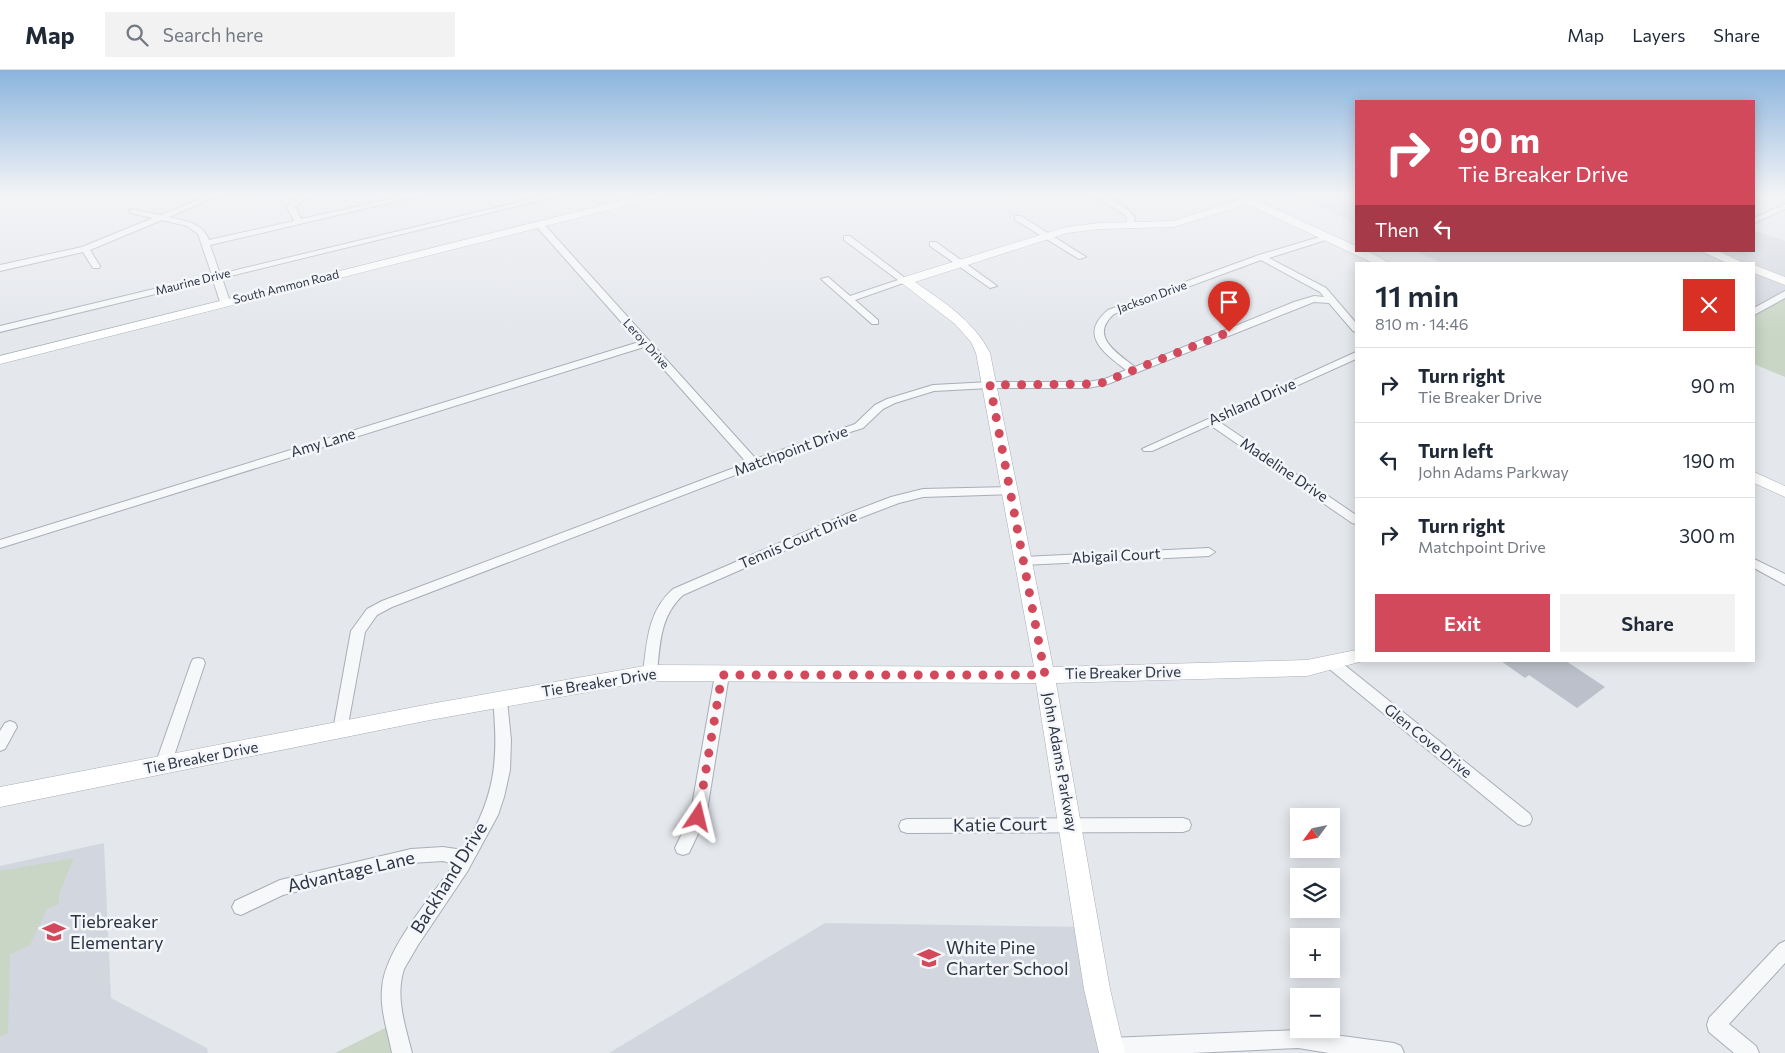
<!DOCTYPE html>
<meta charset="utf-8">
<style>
:root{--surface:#fff;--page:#f2f2f3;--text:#1f2937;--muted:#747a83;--line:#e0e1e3;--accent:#d1495b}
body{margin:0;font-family:Commissioner,sans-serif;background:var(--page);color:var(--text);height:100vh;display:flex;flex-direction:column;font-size:19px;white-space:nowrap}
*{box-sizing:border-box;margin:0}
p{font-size:16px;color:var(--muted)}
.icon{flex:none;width:28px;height:28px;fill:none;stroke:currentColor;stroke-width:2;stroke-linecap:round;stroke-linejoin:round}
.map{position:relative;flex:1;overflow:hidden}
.details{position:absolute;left:1355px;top:192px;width:400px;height:400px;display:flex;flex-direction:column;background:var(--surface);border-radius:0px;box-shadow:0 2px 12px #0003}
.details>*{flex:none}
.top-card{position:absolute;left:1355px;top:30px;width:400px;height:152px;border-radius:0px;box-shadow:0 2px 12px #0003;background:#d1495b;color:#fff;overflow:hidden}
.needle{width:32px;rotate:237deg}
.buttons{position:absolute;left:1290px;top:738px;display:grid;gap:10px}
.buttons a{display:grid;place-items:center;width:50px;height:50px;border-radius:0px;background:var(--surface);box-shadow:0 2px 12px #0003;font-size:25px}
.pin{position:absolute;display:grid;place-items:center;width:42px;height:42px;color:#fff;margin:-51px -21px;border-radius:50% 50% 50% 0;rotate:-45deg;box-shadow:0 0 5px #0007}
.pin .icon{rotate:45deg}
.me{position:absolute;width:55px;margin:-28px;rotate:10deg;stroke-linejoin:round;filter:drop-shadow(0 0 4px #0008)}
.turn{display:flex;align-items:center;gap:18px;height:105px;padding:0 20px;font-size:22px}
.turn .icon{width:65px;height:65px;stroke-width:2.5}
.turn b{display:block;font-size:35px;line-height:42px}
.then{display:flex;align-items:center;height:48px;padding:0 20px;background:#0003;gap:10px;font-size:19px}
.round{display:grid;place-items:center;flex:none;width:52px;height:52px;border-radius:0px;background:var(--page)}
.headline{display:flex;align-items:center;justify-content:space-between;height:85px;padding:0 20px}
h1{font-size:30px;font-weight:600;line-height:38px}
.primary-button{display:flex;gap:10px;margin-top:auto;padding:10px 20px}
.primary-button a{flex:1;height:58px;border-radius:0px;background:var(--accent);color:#fff;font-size:20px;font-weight:600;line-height:58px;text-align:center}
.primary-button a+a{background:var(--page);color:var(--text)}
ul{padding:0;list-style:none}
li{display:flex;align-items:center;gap:15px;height:75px;padding:0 20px;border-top:1px solid var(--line)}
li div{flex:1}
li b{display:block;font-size:19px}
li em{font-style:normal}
header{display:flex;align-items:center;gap:30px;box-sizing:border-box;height:70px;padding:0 25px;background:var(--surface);border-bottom:1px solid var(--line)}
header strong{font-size:24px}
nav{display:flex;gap:28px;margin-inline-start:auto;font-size:18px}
.search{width:350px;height:45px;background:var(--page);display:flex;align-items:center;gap:12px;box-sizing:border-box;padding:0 18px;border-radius:0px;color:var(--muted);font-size:19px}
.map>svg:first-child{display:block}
.built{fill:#d2d6de}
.green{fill:#c9d6c5}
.building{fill:#bbc0ca}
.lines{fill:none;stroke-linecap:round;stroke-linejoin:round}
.street-casing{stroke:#a9aeb7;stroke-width:2}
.secondary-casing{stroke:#a9aeb7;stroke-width:1}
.street{fill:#f7f8fa;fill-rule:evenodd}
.secondary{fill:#fff;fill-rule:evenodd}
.route{stroke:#d1495b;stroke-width:9;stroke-dasharray:0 16.2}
.labels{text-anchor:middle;stroke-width:5;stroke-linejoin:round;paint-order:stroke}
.far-street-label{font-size:12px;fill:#2b3445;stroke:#f4f6f9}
.street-label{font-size:15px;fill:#2b3445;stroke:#f4f6f9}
.near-street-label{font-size:18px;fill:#2b3445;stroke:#f4f6f9}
.near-poi-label{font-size:18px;fill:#2b3445;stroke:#f4f6f9;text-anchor:start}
</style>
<header>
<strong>Map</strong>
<div class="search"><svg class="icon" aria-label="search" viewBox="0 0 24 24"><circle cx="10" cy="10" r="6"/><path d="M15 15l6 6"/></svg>Search here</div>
<nav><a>Map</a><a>Layers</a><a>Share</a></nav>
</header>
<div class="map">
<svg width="1785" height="983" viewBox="0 0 1785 983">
<rect width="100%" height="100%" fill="#e4e7ec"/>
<!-- built -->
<path class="built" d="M 1294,124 L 1356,124 L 1356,154 Z
M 1754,160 L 1785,171 L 1785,224 L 1754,242 L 1754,194 L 1444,194 L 1416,181 L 1754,181 Z
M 104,773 L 111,928 L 207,978 L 208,983 L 0,983 L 0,796 Z
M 825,853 L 1087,857 L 1108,983 L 609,983 Z"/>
<!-- green -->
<path class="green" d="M 1785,224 L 1785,307 L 1754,294 L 1754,242 Z
M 74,788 L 59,824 L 59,834 L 47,839 L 30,875 L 10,884 L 8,963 L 0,967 L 0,801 Z
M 395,953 L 403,983 L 335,983 Z"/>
<!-- building -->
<path class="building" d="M 1501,591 L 1566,591 L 1605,617 L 1577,638 L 1529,605 L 1525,608 Z"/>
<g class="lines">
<defs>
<path id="street" d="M 212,124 L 222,124 L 169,147 C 186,151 203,153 209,170 L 294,151 L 287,137 C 293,128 300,124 311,124 L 295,137 L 301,149 L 414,124 L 427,124 L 210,175 L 220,204 L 553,124 L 566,124 L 222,208 L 230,232 L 225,235 L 220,232 L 213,210 L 0,262 L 0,256 L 212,205 L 198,164 L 187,156 L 162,150 L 90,180 L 100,196 L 99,198 L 93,198 L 83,182 L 0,201 L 0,195 L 82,177 L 153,148 L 130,143 L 130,139 L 161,145 Z
M 1091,124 C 1105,124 1128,136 1135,148 L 1133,158 L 1126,156 L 1127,148 L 1125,145 Z
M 1230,124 L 1240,124 L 1253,131 L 1246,133 Z
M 1785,134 L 1785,139 L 1754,153 L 1754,148 Z
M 1015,146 L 1021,146 L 1086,187 L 1079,189 L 1015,150 Z
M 536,152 L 542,152 L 756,389 L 855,354 L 875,335 L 887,329 L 933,315 L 990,312 L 1088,312 L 1105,309 L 1126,300 C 1104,283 1078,265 1108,240 L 1259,185 L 1326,165 L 1330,167 L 1329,169 L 1269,188 L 1326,218 L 1356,253 L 1356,262 L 1353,261 L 1329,233 L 1314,232 L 1108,314 L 1088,318 L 990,318 L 934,321 L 895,333 L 883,339 L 863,358 L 834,367 L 392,537 L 377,545 L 365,562 L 347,660 L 345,664 L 340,666 L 335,664 L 333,660 L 351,561 L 367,539 L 382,531 L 747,393 L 644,277 L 0,478 L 0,470 L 639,272 L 536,156 ZM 1261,190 L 1320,222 L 1324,227 L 1314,226 L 1294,232 L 1135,297 C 1116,282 1089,266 1114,244 Z
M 844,166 L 850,166 L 909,211 L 855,230 L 878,250 L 878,254 L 872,254 L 821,209 L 828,207 L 850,226 L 898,210 L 844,170 Z
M 930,172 L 936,172 L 997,216 L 990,218 L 930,176 Z
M 1785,221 L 1785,228 L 1754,245 L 1754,238 Z
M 1356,282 L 1356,289 L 1218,351 L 1356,445 L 1356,454 L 1352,453 L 1210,355 L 1152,381 L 1144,381 L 1142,379 Z
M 1011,417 L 1015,418 L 1017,421 L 1015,424 L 923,427 L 899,433 L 857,449 L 683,525 C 660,546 660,574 657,603 L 655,607 L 650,608 L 645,607 L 643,603 C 647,571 648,541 673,519 L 849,443 L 891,427 L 923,419 Z
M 1209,478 L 1215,482 L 1209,486 L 1023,495 L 1017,491 L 1023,487 Z
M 1754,489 L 1785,504 L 1785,515 L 1754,498 Z
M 198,588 L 203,589 L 205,593 L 171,695 L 168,700 L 163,701 L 158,700 L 155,695 L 191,593 L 193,589 Z
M 1332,588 L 1337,589 L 1530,744 L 1532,749 L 1530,754 L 1524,756 L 1518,754 L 1327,597 L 1325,593 L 1327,589 Z
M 722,600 L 727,601 L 729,605 L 706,747 L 689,783 L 683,785 L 677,783 L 675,778 L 690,747 L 715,605 L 717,601 Z
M 500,624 L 505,626 L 507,630 L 511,670 L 510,700 L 504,727 L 498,745 L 467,802 L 418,875 L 404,899 C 395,927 405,955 412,983 L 392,983 C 388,962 380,941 382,919 C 384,879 432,827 454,794 L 443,791 L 411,793 L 283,825 L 241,845 L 235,843 L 232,837 L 235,831 L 280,810 L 411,779 L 443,777 L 463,780 C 495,727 499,691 493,630 L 495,626 Z
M 10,651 L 15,653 L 17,657 L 5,679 L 0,681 L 0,661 L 5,653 Z
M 1183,748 L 1189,750 L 1191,755 L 1189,760 L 1183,762 L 907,763 L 901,761 L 899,756 L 901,751 L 907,749 Z
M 1785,871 L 1785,893 L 1729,954 L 1756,976 L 1759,983 L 1734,983 L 1709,962 L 1707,955 L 1709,948 L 1779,874 Z
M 1298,960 L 1394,973 L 1401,976 L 1404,983 L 1329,983 L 1298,978 L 1192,983 L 1104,983 L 1102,977 L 1104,970 L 1111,968 Z"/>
<path id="secondary" d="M 648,124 L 665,124 L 664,126 L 0,294 L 0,286 Z
M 1258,124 L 1274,124 L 1258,131 L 1356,176 L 1356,181 L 1368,181 L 1391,194 L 1375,194 L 1247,134 L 1174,157 L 1100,159 L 1067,163 L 915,212 C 944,232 973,250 990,283 L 1053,597 L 1307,590 L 1356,580 L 1356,591 L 1363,591 L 1307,606 L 1056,613 L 1110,919 L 1125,983 L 1099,983 L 1084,919 L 1036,613 L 650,611 L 430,650 L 0,737 L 0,717 L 430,634 L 650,595 L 1034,597 L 976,283 L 971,272 L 955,254 L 899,211 L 901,208 L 1066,157 L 1100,153 L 1173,151 Z
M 1701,181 L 1718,181 L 1746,194 L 1729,194 Z
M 1754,195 L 1785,207 L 1785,215 L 1754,203 Z
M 1754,402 L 1785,416 L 1785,427 L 1754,413 Z"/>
</defs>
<!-- street casing -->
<use href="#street" class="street-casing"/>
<!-- secondary casing -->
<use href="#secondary" class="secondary-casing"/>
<!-- street -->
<use href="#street" class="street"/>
<!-- secondary -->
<use href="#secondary" class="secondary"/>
</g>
<!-- sky -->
<linearGradient id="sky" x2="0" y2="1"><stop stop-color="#8bb4dd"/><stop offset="0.48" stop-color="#f3f4f6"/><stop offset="1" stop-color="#f3f4f6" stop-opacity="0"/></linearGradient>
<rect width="1785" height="261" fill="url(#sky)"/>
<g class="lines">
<!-- route -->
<path class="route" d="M 698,747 L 722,605 L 1045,605 L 990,315 L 1099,314 L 1229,262"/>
</g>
<!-- icons -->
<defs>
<symbol id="school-bare" viewBox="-9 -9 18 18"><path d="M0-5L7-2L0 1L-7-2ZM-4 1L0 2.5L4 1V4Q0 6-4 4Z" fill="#d1495b" stroke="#f4f6f9" stroke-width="2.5" paint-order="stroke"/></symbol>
</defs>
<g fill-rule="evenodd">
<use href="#school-bare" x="38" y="846" width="32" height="32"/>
<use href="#school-bare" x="913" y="872" width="32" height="32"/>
</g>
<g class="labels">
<!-- far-street labels -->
<g class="far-street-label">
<text transform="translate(193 212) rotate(-14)" y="4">Maurine Drive</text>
<text transform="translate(286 217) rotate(-14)" y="4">South Ammon Road</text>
<text transform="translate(1152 227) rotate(-20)" y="4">Jackson Drive</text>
<text transform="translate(646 274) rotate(48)" y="4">Leroy Drive</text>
</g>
<!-- street labels -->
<g class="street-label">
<text transform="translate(1252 332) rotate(-24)" y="5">Ashland Drive</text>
<text transform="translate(323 373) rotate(-17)" y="5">Amy Lane</text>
<text transform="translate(791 381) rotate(-20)" y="5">Matchpoint Drive</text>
<text transform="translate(1284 400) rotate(34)" y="5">Madeline Drive</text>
<text transform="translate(798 470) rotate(-23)" y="5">Tennis Court Drive</text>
<text transform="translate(1116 486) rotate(-3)" y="5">Abigail Court</text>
<text transform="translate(1123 603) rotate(-1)" y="5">Tie Breaker Drive</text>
<text transform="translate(599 613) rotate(-9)" y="5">Tie Breaker Drive</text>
<text transform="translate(1428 671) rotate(39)" y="5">Glen Cove Drive</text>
<text transform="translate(201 688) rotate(-11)" y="5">Tie Breaker Drive</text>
<text transform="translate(1060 692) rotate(80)" y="5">John Adams Parkway</text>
</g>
<!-- near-street labels -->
<g class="near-street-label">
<text transform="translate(1000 755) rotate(-1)" y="6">Katie Court</text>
<text transform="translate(351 802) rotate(-13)" y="6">Advantage Lane</text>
<text transform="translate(449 808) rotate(-58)" y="6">Backhand Drive</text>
</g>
<!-- near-poi labels -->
<g class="near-poi-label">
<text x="70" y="858">Tiebreaker<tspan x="70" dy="21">Elementary</tspan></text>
<text x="946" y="884">White Pine<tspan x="946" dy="21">Charter School</tspan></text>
</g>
</g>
</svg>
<div class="buttons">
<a><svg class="needle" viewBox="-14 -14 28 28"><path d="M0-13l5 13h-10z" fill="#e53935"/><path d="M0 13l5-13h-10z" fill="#747a83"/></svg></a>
<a><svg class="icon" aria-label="layers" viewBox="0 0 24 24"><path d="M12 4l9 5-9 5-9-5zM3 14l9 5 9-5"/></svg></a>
<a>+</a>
<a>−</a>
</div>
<div class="pin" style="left:1229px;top:262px;background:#d93025"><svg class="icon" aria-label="arrive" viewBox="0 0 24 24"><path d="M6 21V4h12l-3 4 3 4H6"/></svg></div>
<svg class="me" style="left:698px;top:747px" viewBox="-20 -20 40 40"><path d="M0-17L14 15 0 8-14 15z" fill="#d1495b" stroke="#fff" stroke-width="4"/></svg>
<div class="top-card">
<div class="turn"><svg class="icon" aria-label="right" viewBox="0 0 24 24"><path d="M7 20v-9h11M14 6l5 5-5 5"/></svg><div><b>90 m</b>Tie Breaker Drive</div></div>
<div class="then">Then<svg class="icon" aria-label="left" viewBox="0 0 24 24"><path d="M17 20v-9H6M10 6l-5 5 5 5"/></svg></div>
</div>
<section class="details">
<div class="headline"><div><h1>11 min</h1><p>810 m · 14:46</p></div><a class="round" style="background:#d93025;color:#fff"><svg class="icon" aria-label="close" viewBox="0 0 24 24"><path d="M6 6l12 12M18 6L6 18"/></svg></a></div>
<ul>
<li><svg class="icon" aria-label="right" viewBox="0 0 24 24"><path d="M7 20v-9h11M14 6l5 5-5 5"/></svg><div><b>Turn right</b><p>Tie Breaker Drive</p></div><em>90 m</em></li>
<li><svg class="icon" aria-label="left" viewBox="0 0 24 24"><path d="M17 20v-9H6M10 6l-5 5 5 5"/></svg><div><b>Turn left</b><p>John Adams Parkway</p></div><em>190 m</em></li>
<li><svg class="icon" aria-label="right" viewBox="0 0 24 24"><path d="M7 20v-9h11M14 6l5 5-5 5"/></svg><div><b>Turn right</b><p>Matchpoint Drive</p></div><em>300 m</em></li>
</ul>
<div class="primary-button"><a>Exit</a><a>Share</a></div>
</section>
</div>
